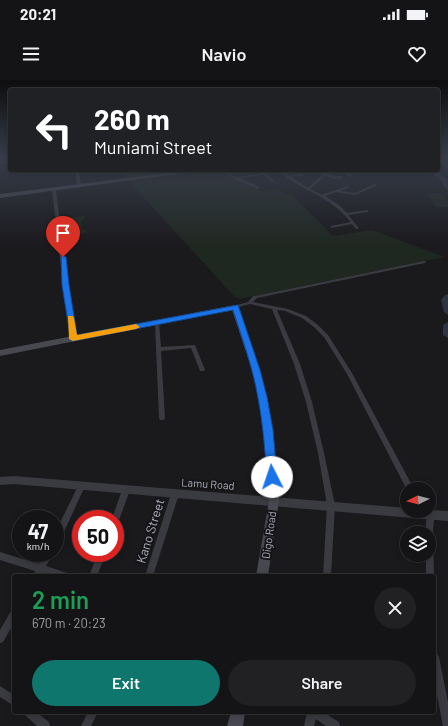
<!DOCTYPE html>
<meta charset="utf-8">
<style>
:root{--surface:#141315;--page:#212022;--text:#f1f3f6;--muted:#9d9ea0;--line:#333234;--accent:#0f766e}
body{margin:0;font-family:Barlow,sans-serif;background:var(--page);color:var(--text);height:100vh;display:flex;flex-direction:column;font-size:15px;white-space:nowrap}
*{box-sizing:border-box;margin:0}
p{font-size:13px;color:var(--muted)}
.icon{flex:none;width:22px;height:22px;fill:none;stroke:currentColor;stroke-width:2;stroke-linecap:round;stroke-linejoin:round}
.map{position:relative;flex:1;overflow:hidden}
.side{position:absolute;left:12px;top:494px;width:424px;height:140px;display:flex;flex-direction:column;background:var(--surface);border-radius:4px;box-shadow:0 2px 10px #0003,0 0 0 1px var(--line)}
.side>*{flex:none}
.hud{position:absolute;left:8px;top:8px;width:432px;height:84px;border-radius:4px;box-shadow:0 2px 10px #0003,0 0 0 1px var(--line);background:#202124;color:#fff;overflow:hidden}
.needle{width:26px;rotate:264deg}
.buttons{position:absolute;left:400px;top:402px;display:grid;gap:8px}
.buttons a{display:grid;place-items:center;width:36px;height:36px;border-radius:50%;background:var(--surface);box-shadow:0 2px 10px #0003,0 0 0 1px var(--line);font-size:20px}
.speed{position:absolute;left:12px;top:430px;display:flex;gap:8px;font-size:20px;font-weight:700;text-align:center}
.speed>*{display:grid;place-content:center;width:52px;height:52px;border-radius:50%;background:var(--surface);box-shadow:0 2px 10px #0003,0 0 0 1px var(--line);line-height:1}
.speed small{font-size:10px;font-weight:400}
.speed .limit{border:6px solid #d22;background:#fff;color:#111}
.pin{position:absolute;display:grid;place-items:center;width:34px;height:34px;color:#fff;margin:-41px -17px;border-radius:50% 50% 50% 0;rotate:-45deg;box-shadow:0 0 4px #0007}
.pin .icon{rotate:45deg}
.me{position:absolute;width:44px;margin:-22px;rotate:356deg;stroke-linejoin:round;filter:drop-shadow(0 0 3px #0008)}
.turn{display:flex;align-items:center;gap:14px;height:84px;padding:0 20px;font-size:18px}
.turn .icon{width:52px;height:52px;stroke-width:2.5}
.turn b{display:block;font-size:28px;line-height:34px}
.round{display:grid;place-items:center;flex:none;width:42px;height:42px;border-radius:21px;background:var(--page)}
.head{display:flex;align-items:center;justify-content:space-between;height:68px;padding:0 20px}
h1{font-size:24px;font-weight:600;line-height:30px;color:#1e9e55}
.action{display:flex;gap:8px;margin-top:auto;padding:8px 20px}
.action a{flex:1;height:46px;border-radius:24px;background:var(--accent);color:#fff;font-size:16px;font-weight:600;line-height:46px;text-align:center}
.action a+a{background:var(--page);color:var(--text)}
.status{display:flex;justify-content:space-between;align-items:center;height:28px;padding:0 20px;background:var(--surface);direction:ltr}
.status svg{height:11px;fill:currentColor}
header{display:flex;justify-content:space-between;align-items:center;height:52px;padding:0 20px;background:var(--surface);font-size:18px;font-weight:600}
.map>svg:first-child{display:block}
.green{fill:#1f2721}
.lines{fill:none;stroke-linecap:round;stroke-linejoin:round}
.river{fill:#2e3541;fill-rule:evenodd}
.minor{fill:#3a3a41;fill-rule:evenodd}
.tertiary{fill:#3a3a41;fill-rule:evenodd}
.secondary{fill:#484851;fill-rule:evenodd}
.route{fill:#1a73e8;stroke:#114b97}
.slow{fill:#f59e0b}
.labels{text-anchor:middle;stroke-width:4;stroke-linejoin:round;paint-order:stroke}
.street-label{font-size:11px;fill:#abadbc;stroke:#151417}
.near-street-label{font-size:13px;fill:#abadbc;stroke:#151417}
</style>
<div class="status"><b>20:21</b><svg viewBox="0 0 49 12"><path d="M0 12V9h3v3zM5 12V6h3v6zM10 12V3h3v9zM15 12V0h3v12zM26 1h20v11H26zM47 4h2v5h-2z"/></svg></div>
<header><svg class="icon" aria-label="menu" viewBox="0 0 24 24"><path d="M4 6h16M4 12h16M4 18h16"/></svg>Navio<svg class="icon" aria-label="heart" viewBox="0 0 24 24"><path d="M12 20l-8-8c-3-5 5-10 8-4 3-6 11-1 8 4z"/></svg></header>
<div class="map">
<svg width="448" height="646" viewBox="0 0 448 646">
<rect width="100%" height="100%" fill="#1a191c"/>
<!-- green -->
<path class="green" d="M 110,90 L 189,90 L 183,95 L 219,91 L 264,112 L 279,109 L 284,114 L 291,114 L 333,156 L 372,150 L 445,177 L 239,219 L 234,216 L 123,95 Z
M 427,113 L 442,113 L 448,122 L 448,127 L 436,127 Z
M 86,136 L 81,141 L 83,150 L 88,149 L 83,154 L 63,156 L 61,139 Z"/>
<g class="lines">
<!-- river -->
<path class="river" d="M 429,90 L 436,90 L 447,99 L 448,110 L 443,105 L 442,101 Z
M 448,214 L 448,235 L 444,232 L 441,220 L 445,215 Z
M 448,242 L 448,258 L 443,255 L 443,245 Z"/>
<!-- minor -->
<path class="minor" d="M 438,77 L 448,86 L 448,89 L 438,80 Z
M 219,90 L 223,90 L 236,97 L 265,93 L 275,101 L 272,102 L 264,95 L 240,98 L 259,107 L 260,108 L 258,109 L 235,99 Z
M 279,90 L 283,90 L 289,96 L 300,94 L 299,90 L 305,90 L 302,91 L 303,96 L 291,97 L 308,108 L 322,95 L 319,90 L 323,90 C 327,97 336,96 343,96 L 343,98 L 335,99 L 325,96 L 310,109 L 322,115 L 347,106 L 349,107 L 348,108 L 340,111 L 355,113 L 374,104 L 376,104 L 376,106 L 355,115 L 336,112 L 325,116 L 340,126 L 347,133 L 368,130 L 368,132 L 367,132 L 348,135 L 358,147 L 358,149 L 356,149 L 352,144 L 331,148 L 331,146 L 351,142 C 338,127 326,119 308,110 L 306,111 L 306,109 L 287,98 Z
M 341,90 L 345,90 L 353,96 L 350,97 Z
M 54,108 L 56,109 L 67,205 L 76,259 L 73,261 L 70,259 L 63,205 L 52,109 Z
M 424,181 L 426,182 L 425,183 L 257,218 L 253,222 L 288,229 L 306,236 L 318,245 L 328,255 L 352,293 L 414,409 L 407,409 L 407,410 L 347,294 L 324,257 L 314,247 L 302,238 L 285,231 L 277,230 L 300,284 L 312,322 L 324,373 L 335,425 L 331,496 L 323,496 L 327,425 L 318,373 L 306,322 L 294,284 L 272,229 L 250,224 L 235,228 L 233,227 L 233,226 L 248,222 L 253,216 L 255,216 Z
M 157,241 L 159,243 L 161,267 L 195,265 L 205,290 L 204,291 L 200,291 L 191,268 L 161,271 L 165,338 L 164,340 L 160,340 L 159,338 L 155,243 Z
M 81,403 L 83,404 L 85,406 L 58,465 L 55,466 L 55,453 L 79,404 Z
M 126,407 L 129,408 L 130,410 L 118,443 L 115,444 L 115,439 L 112,439 L 122,410 L 123,408 Z
M 175,411 L 178,412 L 179,414 L 153,496 L 145,496 L 171,414 L 172,412 Z
M 431,429 L 434,431 L 435,433 L 433,449 L 434,496 L 426,496 L 426,475 L 429,475 L 429,453 L 425,453 L 427,433 L 428,431 Z
M 0,472 L 39,484 L 45,473 L 53,473 L 46,486 L 67,493 L 68,496 L 51,496 L 43,493 L 41,496 L 33,496 L 35,491 L 0,480 Z
M 98,473 L 106,473 L 97,496 L 89,496 Z
M 14,530 L 14,543 L 3,562 L 0,563 L 0,550 L 11,531 Z
M 434,572 L 437,574 L 439,577 L 448,622 L 448,646 L 443,646 L 434,600 Z
M 0,606 L 14,615 L 14,626 L 0,617 Z
M 23,632 L 36,632 L 49,642 L 50,646 L 37,646 L 25,635 Z
M 88,632 L 98,632 L 91,646 L 81,646 Z
M 307,632 L 323,632 L 339,642 L 340,646 L 326,646 L 316,639 L 314,646 L 304,646 Z"/>
<!-- tertiary -->
<path class="tertiary" d="M 10,81 L 10,83 L 0,84 L 0,82 Z
M 75,90 L 79,90 L 81,105 L 77,104 Z
M 14,396 L 407,428 L 407,431 L 429,431 L 429,430 L 448,431 L 448,441 L 14,404 L 0,405 L 0,397 Z"/>
<!-- secondary -->
<path class="secondary" d="M 192,90 L 205,90 L 0,118 L 0,114 Z
M 235,225 L 239,227 L 260,290 L 267,317 L 273,349 L 279,421 L 268,496 L 256,496 L 269,421 L 263,349 L 259,317 L 252,290 L 232,230 L 0,276 L 0,270 Z
M 231,632 L 245,632 L 243,646 L 227,646 Z"/>
</g>
<!-- sky -->
<linearGradient id="sky" x2="0" y2="1"><stop stop-color="#0e0e0f"/><stop offset="0.46" stop-color="#383e4b"/><stop offset="1" stop-color="#383e4b" stop-opacity="0"/></linearGradient>
<rect width="448" height="167" fill="url(#sky)"/>
<!-- route -->
<path class="route" d="M 61,175 L 66,177 L 69,205 L 77,255 L 238,225 L 260,290 L 267,317 L 273,350 L 277,397 L 276,400 L 272,402 L 268,400 L 267,397 C 265,371 263,344 258,318 C 253,288 242,258 233,230 L 73,261 L 71,261 L 62,205 Z"/>
<!-- slow -->
<path class="slow" d="M 68,236 L 73,236 L 74,238 L 77,255 L 136,244 L 140,247 L 136,249 L 73,261 L 69,259 Z"/>
<g class="labels">
<!-- street labels -->
<g class="street-label">
<text transform="translate(208 404) rotate(4)" y="4">Lamu Road</text>
<text transform="translate(269 455) rotate(-82)" y="4">Digo Road</text>
</g>
<!-- near-street labels -->
<g class="near-street-label">
<text transform="translate(150 451) rotate(-73)" y="5">Kano Street</text>
</g>
</g>
</svg>
<div class="buttons">
<a><svg class="needle" viewBox="-14 -14 28 28"><path d="M0-13l5 13h-10z" fill="#e53935"/><path d="M0 13l5-13h-10z" fill="#9d9ea0"/></svg></a>
<a><svg class="icon" aria-label="layers" viewBox="0 0 24 24"><path d="M12 4l9 5-9 5-9-5zM3 14l9 5 9-5"/></svg></a>
</div>
<div class="speed"><div>47<small>km/h</small></div><div class="limit">50</div></div>
<div class="pin" style="left:63px;top:177px;background:#d93025"><svg class="icon" aria-label="arrive" viewBox="0 0 24 24"><path d="M6 21V4h12l-3 4 3 4H6"/></svg></div>
<svg class="me" style="left:272px;top:397px" viewBox="-20 -20 40 40"><circle r="19" fill="#fff"/><path d="M0-13L10 11 0 6-10 11z" fill="#1a73e8"/></svg>
<div class="hud">
<div class="turn"><svg class="icon" aria-label="left" viewBox="0 0 24 24"><path d="M17 20v-9H6M10 6l-5 5 5 5"/></svg><div><b>260 m</b>Muniami Street</div></div>
</div>
<section class="side">
<div class="head"><div><h1>2 min</h1><p>670 m · 20:23</p></div><a class="round"><svg class="icon" aria-label="close" viewBox="0 0 24 24"><path d="M6 6l12 12M18 6L6 18"/></svg></a></div>
<div class="action"><a>Exit</a><a>Share</a></div>
</section>
</div>
